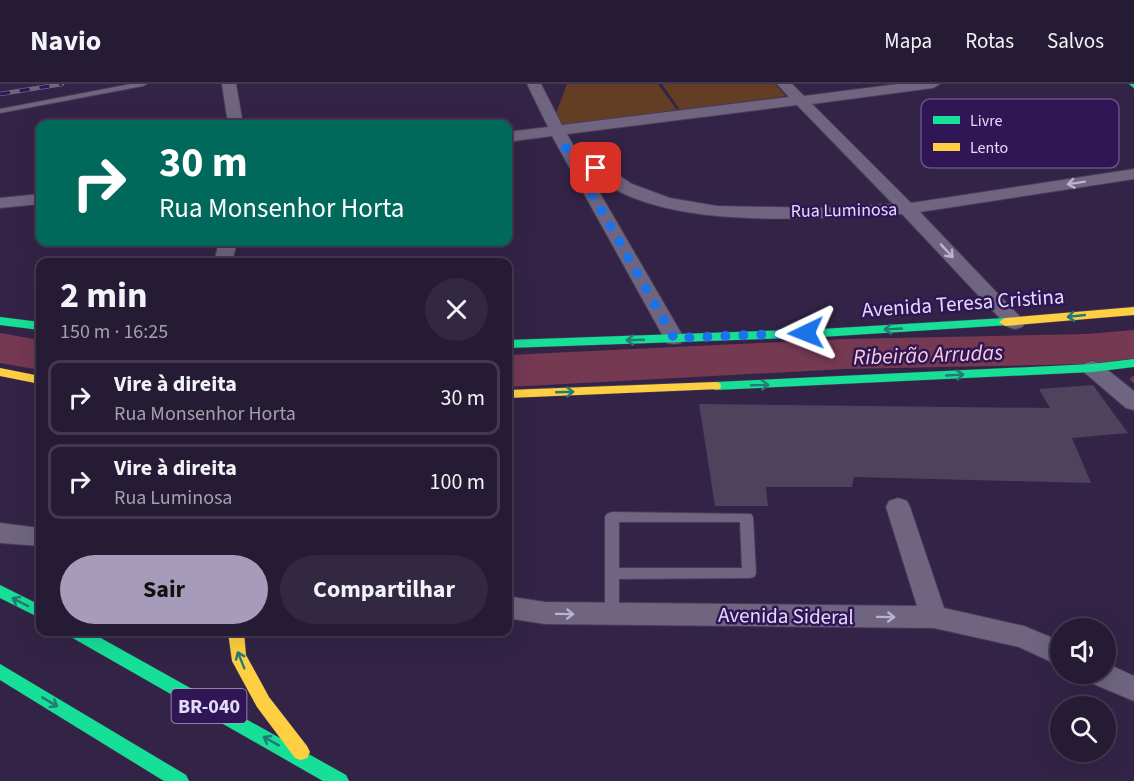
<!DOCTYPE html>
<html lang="pt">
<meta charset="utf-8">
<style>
:root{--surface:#261b35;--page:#322841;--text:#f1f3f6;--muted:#a4a1ad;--line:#423950;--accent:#a69bbb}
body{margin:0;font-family:"Source Sans 3",sans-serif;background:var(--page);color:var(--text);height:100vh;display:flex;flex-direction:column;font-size:22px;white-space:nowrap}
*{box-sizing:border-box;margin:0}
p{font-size:20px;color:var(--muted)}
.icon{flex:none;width:33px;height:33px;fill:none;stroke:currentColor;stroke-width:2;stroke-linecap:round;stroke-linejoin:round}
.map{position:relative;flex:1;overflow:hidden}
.panel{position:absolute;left:36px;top:174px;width:476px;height:378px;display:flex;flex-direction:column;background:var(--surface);border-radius:12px;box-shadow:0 6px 24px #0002,0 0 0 2px var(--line)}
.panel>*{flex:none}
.guide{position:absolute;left:36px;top:36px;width:476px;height:126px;border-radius:12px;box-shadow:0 6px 24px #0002,0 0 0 2px var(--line);background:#00695c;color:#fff;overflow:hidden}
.fabs{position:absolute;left:1050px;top:534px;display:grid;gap:12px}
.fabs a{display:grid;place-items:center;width:66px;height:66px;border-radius:50%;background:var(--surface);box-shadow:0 6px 24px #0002,0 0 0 2px var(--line);font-size:30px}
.pin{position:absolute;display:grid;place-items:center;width:51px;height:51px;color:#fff;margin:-26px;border-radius:12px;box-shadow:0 3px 9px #0006}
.me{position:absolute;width:66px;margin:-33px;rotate:268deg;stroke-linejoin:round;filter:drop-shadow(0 0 4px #0008)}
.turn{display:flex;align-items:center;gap:21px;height:126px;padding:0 24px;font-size:27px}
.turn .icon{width:78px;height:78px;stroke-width:2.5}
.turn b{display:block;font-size:42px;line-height:51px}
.round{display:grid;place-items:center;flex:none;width:63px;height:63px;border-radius:32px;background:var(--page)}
.overview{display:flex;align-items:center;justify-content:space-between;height:102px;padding:0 24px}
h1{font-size:36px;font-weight:700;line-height:45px}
.action{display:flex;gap:12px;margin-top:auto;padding:12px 24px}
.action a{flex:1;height:69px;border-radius:36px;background:var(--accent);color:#111;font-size:24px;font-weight:700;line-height:69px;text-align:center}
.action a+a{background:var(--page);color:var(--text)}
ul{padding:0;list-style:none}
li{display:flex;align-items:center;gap:18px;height:75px;margin:0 12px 9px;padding:0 12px;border:3px solid var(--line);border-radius:12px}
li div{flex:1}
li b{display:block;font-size:22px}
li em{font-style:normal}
header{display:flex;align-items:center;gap:36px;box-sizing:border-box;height:84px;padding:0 30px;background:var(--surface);border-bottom:2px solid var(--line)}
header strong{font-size:28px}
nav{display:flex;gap:33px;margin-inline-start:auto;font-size:21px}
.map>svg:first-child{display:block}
.green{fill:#633e25}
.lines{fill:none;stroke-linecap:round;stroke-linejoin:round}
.stream{fill:#753952;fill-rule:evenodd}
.river{fill:#753952;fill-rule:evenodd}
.building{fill:#4d435d}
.lane-casing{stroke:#473d57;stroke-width:2}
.street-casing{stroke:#473d57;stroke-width:2}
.fast-casing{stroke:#473d57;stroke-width:1}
.slow-casing{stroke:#473d57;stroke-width:1}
.lane{fill:#6f6580;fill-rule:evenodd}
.street{fill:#6f6580;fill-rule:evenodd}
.fast{fill:#16e098;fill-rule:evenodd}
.slow{fill:#ffcf43;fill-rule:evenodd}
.rail-casing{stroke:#6e657e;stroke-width:4.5}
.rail{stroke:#311655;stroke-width:3;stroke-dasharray:10;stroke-linecap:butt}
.oneway{stroke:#bbb2cf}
.oneway2{stroke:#247b76}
.route{stroke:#1a73e8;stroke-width:10;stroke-dasharray:0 18}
.labels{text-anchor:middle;stroke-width:5;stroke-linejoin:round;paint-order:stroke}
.far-street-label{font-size:18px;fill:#e4dbfa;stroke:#311655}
.shield{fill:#311655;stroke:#aea0c8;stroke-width:1.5}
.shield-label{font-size:20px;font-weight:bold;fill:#e4dbfa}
.street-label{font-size:21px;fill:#e4dbfa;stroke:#311655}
.water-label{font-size:22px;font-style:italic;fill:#f7cdd9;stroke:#311655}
.key{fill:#311655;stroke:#675186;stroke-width:1.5}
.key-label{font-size:16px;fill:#e4dbfa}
</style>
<header>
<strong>Navio</strong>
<nav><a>Mapa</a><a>Rotas</a><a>Salvos</a></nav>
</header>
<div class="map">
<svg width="1134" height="697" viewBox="0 0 1134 697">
<rect width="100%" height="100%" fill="#332447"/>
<!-- green -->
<path class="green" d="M 567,0 L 658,0 L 677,26 L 563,42 L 555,32 Z
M 662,0 L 775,0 L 786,12 L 680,26 Z"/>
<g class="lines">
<!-- stream -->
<path class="stream" d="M 1084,263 L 1090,263 L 1107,276 L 1108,278 L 1107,280 L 1101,280 L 1084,267 L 1083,265 Z
M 1134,292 L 1134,299 L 1130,296 L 1131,293 Z"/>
<!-- river -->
<path class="river" d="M 1134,246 L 1134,276 L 1087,280 L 844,285 L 507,303 L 507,271 L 844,255 L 1087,250 Z
M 0,249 L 40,256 L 40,286 L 0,279 Z"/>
</g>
<!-- building -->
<path class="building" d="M 1093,301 L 1128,349 L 1072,354 L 1091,399 L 854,393 L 852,403 L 766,403 L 768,422 L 715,422 L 699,320 L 1050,324 L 1039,305 Z"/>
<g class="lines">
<defs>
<path id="lane" d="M 131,0 L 147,0 L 143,2 L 0,29 L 0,25 Z
M 612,428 L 751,430 L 753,433 L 756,489 L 754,493 L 749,494 L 619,495 L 619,530 L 617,534 L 612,536 L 607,534 L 605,530 L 605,433 L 607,430 ZM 619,438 L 740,438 L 742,484 L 619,484 Z"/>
<path id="street" d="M 222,0 L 236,0 L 243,40 L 228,40 Z
M 527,0 L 541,0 L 562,41 L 789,13 L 777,0 L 792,0 L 804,12 L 898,0 L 940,0 L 933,4 L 812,20 L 911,119 L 1134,85 L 1134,95 L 920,128 L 1022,235 L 1025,239 L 1022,243 L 1015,245 L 1008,243 L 902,130 C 820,134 695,145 620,108 C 608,102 597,92 586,85 L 684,254 L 681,259 L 674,260 L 667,259 L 664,254 L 552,52 L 507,58 L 507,48 L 548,43 ZM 797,21 L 893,120 L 822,124 L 717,122 L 670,114 L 632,100 L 573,61 L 567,50 Z
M 40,110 L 40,120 L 0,124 L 0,114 Z
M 219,158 L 237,158 L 232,178 L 214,178 Z
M 1092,277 L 1099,279 L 1134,307 L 1134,326 L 1126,324 L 1085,289 L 1081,284 L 1085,279 Z
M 898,414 L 907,417 L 910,423 L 944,524 L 1024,542 L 1060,557 L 1060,582 L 1019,563 L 934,544 L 545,540 L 507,534 L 507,512 L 545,518 L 917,522 L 886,423 L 889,417 Z
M 0,439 L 40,444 L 40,462 L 0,459 Z
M 1106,579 L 1134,592 L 1134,617 L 1091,599 L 1087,590 L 1106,590 Z"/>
<path id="fast" d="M 1129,0 L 1134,0 L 1134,4 Z
M 0,233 L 40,238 L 40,246 L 0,241 Z
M 1005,234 L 1009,235 L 1011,238 L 1009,241 L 821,253 L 507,264 L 507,256 L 821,245 Z
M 1134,275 L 1134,283 L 1092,288 L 715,306 L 709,302 L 715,298 L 1092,280 Z
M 0,501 L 40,521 L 40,534 L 0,514 Z
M 69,548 L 90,548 L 346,691 L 349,697 L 323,697 L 71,553 Z
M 0,580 L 186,691 L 189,697 L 164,697 L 0,596 Z"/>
<path id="slow" d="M 1134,223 L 1134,231 L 1005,242 L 999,238 L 1005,234 Z
M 0,284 L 40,292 L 40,300 L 0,292 Z
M 715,298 L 720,299 L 721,302 L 720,305 L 507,314 L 507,306 Z
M 228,548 L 244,548 L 246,571 L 269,613 L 307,662 L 310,668 L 307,674 L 301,676 L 295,674 L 257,623 L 232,577 Z"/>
</defs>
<!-- lane casing -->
<use href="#lane" class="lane-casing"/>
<!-- street casing -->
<use href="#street" class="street-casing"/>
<!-- fast casing -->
<use href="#fast" class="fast-casing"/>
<!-- slow casing -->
<use href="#slow" class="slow-casing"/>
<!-- lane -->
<use href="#lane" class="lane"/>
<!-- street -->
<use href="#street" class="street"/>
<!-- fast -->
<use href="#fast" class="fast"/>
<!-- slow -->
<use href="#slow" class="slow"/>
<defs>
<path id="rail" d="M 0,10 L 62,0"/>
</defs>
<!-- rail casing -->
<use href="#rail" class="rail-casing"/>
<!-- rail -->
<use href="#rail" class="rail"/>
</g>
<!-- one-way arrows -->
<defs><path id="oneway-shaft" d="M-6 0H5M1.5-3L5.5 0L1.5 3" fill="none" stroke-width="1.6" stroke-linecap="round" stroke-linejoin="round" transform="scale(1.5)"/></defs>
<g class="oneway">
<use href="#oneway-shaft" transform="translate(1076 99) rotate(171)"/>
<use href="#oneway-shaft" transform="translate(947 167) rotate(47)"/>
<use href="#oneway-shaft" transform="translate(565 530) rotate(1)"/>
<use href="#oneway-shaft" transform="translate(886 533) rotate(1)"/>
</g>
<g class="oneway2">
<use href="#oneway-shaft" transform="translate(1076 232) rotate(174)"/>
<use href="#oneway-shaft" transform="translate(893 245) rotate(177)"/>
<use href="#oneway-shaft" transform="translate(635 256) rotate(178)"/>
<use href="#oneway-shaft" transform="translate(955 291) rotate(-3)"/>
<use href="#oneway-shaft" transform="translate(760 301) rotate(-2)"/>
<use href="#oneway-shaft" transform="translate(565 308) rotate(-2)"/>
<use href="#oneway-shaft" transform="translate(20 518) rotate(-153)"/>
<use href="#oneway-shaft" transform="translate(241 576) rotate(-112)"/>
<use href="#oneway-shaft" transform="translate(50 618) rotate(31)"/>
<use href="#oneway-shaft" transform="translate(271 657) rotate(-151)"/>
</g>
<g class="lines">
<!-- route -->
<path class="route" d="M 596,84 L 566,64 L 674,254 L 806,249"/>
</g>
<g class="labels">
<!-- far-street labels -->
<g class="far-street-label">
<text transform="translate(844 126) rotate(-1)" y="6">Rua Luminosa</text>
</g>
<!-- shield labels -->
<rect class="shield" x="171.5" y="605" width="75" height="34" rx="4.5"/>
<g class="shield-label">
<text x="209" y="629">BR-040</text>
</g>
<!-- street labels -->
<g class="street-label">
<text transform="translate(963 219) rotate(-4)" y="7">Avenida Teresa Cristina</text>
<text transform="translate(786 532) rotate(1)" y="7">Avenida Sideral</text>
</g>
<!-- water labels -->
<g class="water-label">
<text transform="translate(928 270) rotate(-2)" y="8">Ribeirão Arrudas</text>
</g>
</g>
<!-- legend -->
<rect x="921" y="15" width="198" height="69" rx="9" class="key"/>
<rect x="933" y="32" width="27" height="8" fill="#16e098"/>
<rect x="933" y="59" width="27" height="8" fill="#ffcf43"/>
<g class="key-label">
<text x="970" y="42">Livre</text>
<text x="970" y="69">Lento</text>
</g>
</svg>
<div class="fabs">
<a><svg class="icon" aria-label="sound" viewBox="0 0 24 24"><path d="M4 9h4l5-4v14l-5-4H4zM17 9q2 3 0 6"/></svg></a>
<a><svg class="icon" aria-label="search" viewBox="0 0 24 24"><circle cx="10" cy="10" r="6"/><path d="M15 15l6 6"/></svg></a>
</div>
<div class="pin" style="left:596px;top:84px;background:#d93025"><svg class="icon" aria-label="arrive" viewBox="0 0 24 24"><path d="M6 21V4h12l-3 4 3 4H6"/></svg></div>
<svg class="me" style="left:806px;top:249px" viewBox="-20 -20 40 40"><path d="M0-17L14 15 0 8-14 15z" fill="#1a73e8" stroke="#fff" stroke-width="4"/></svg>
<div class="guide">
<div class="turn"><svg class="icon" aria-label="right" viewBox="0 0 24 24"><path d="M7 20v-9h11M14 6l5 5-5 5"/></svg><div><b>30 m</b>Rua Monsenhor Horta</div></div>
</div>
<section class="panel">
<div class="overview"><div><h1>2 min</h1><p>150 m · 16:25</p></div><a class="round"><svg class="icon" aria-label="close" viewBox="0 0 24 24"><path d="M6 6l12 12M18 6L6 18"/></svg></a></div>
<ul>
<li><svg class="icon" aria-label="right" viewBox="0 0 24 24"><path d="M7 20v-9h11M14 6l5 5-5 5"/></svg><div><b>Vire à direita</b><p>Rua Monsenhor Horta</p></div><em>30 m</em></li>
<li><svg class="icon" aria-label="right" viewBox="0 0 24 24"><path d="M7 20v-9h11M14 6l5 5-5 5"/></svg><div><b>Vire à direita</b><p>Rua Luminosa</p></div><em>100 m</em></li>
</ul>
<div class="action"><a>Sair</a><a>Compartilhar</a></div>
</section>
</div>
